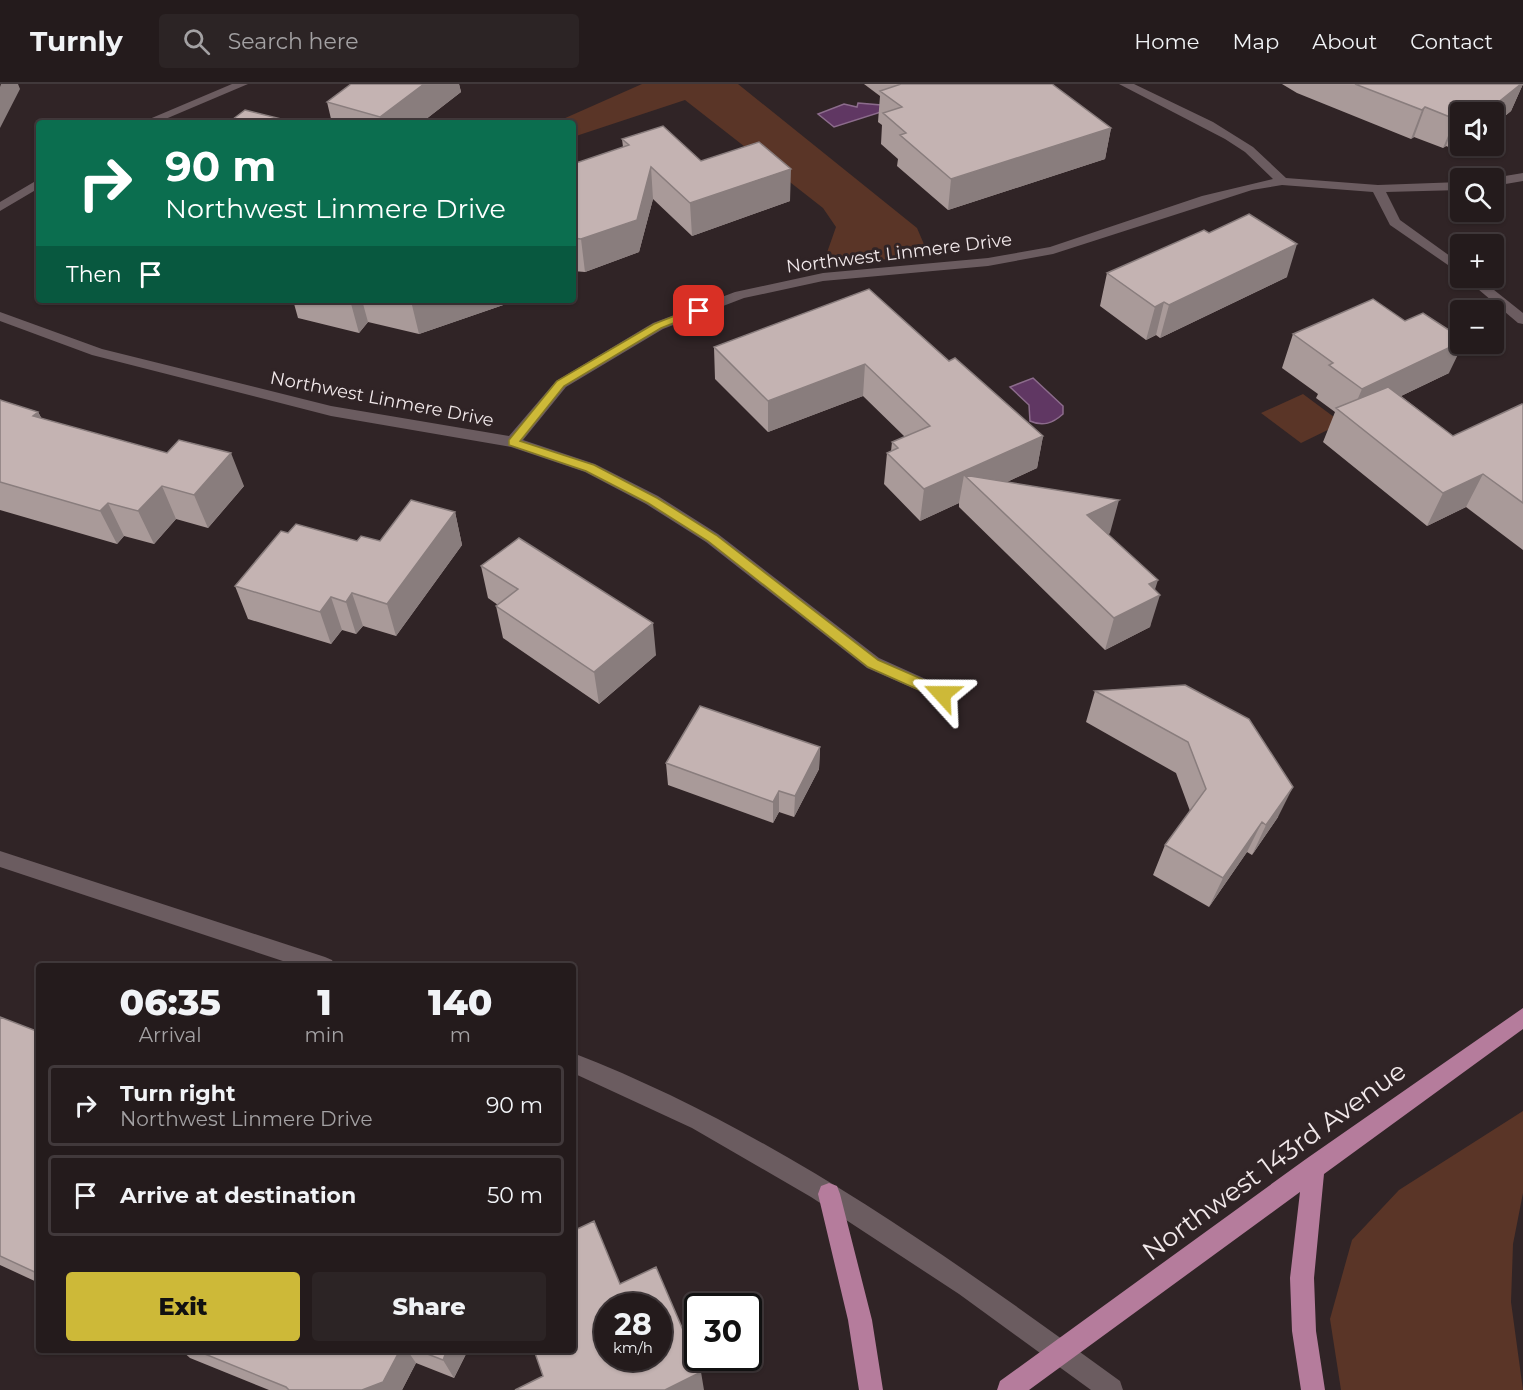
<!DOCTYPE html>
<meta charset="utf-8">
<style>
:root{--surface:#241b1c;--page:#2c2425;--text:#f1f3f6;--muted:#a3a1a3;--line:#41393b;--accent:#cdb938}
body{margin:0;font-family:Montserrat,sans-serif;background:var(--page);color:var(--text);height:100vh;display:flex;flex-direction:column;font-size:22px;white-space:nowrap}
*{box-sizing:border-box;margin:0}
p{font-size:20px;color:var(--muted)}
.icon{flex:none;width:33px;height:33px;fill:none;stroke:currentColor;stroke-width:2;stroke-linecap:round;stroke-linejoin:round}
.map{position:relative;flex:1;overflow:hidden}
.details{position:absolute;left:36px;top:879px;width:540px;height:390px;display:flex;flex-direction:column;background:var(--surface);border-radius:6px;box-shadow:0 2px 4px #0004,0 0 0 2px var(--line)}
.details>*{flex:none}
.guide{position:absolute;left:36px;top:36px;width:540px;height:183px;border-radius:6px;box-shadow:0 2px 4px #0004,0 0 0 2px var(--line);background:#0b6e4f;color:#fff;overflow:hidden}
.fabs{position:absolute;left:1450px;top:18px;display:grid;gap:12px}
.fabs a{display:grid;place-items:center;width:54px;height:54px;border-radius:6px;background:var(--surface);box-shadow:0 2px 4px #0004,0 0 0 2px var(--line);font-size:30px}
.speed{position:absolute;left:594px;top:1209px;display:flex;gap:12px;font-size:30px;font-weight:700;text-align:center}
.speed>*{display:grid;place-content:center;width:78px;height:78px;border-radius:50%;background:var(--surface);box-shadow:0 2px 4px #0004,0 0 0 2px var(--line);line-height:1}
.speed small{font-size:15px;font-weight:400}
.speed .limit{border:3px solid #111;border-radius:9px;background:#fff;color:#111}
.pin{position:absolute;display:grid;place-items:center;width:51px;height:51px;color:#fff;margin:-26px;border-radius:12px;box-shadow:0 3px 9px #0006}
.me{position:absolute;width:66px;margin:-33px;rotate:294deg;stroke-linejoin:round;filter:drop-shadow(0 0 4px #0008)}
.turn{display:flex;align-items:center;gap:21px;height:126px;padding:0 30px;font-size:27px}
.turn .icon{width:78px;height:78px;stroke-width:2.5}
.turn b{display:block;font-size:42px;line-height:51px}
.then{display:flex;align-items:center;height:57px;padding:0 30px;background:#0003;gap:12px;font-size:22px}
.eta{display:flex;justify-content:space-evenly;align-items:center;height:102px;text-align:center}
.eta b{font-size:36px;font-weight:800;line-height:42px}
.button{display:flex;gap:12px;margin-top:auto;padding:12px 30px}
.button a{flex:1;height:69px;border-radius:6px;background:var(--accent);color:#111;font-size:24px;font-weight:800;line-height:69px;text-align:center}
.button a+a{background:var(--page);color:var(--text)}
ul{padding:0;list-style:none}
li{display:flex;align-items:center;gap:18px;height:81px;margin:0 12px 9px;padding:0 18px;border:3px solid var(--line);border-radius:6px}
li div{flex:1}
li b{display:block;font-size:22px}
li em{font-style:normal}
header{display:flex;align-items:center;gap:36px;box-sizing:border-box;height:84px;padding:0 30px;background:var(--surface);border-bottom:2px solid var(--line)}
header strong{font-size:28px}
nav{display:flex;gap:33px;margin-inline-start:auto;font-size:21px}
.search{width:420px;height:54px;background:var(--page);display:flex;align-items:center;gap:15px;box-sizing:border-box;padding:0 21px;border-radius:6px;color:var(--muted);font-size:22px}
.map>svg:first-child{display:block}
.green{fill:#5a3527}
.water{fill:#603763;stroke:#8c6c8c;stroke-width:1.5}
.lines{fill:none;stroke-linecap:round;stroke-linejoin:round}
.minor{fill:#6b5c60;fill-rule:evenodd}
.major{fill:#b57c9c;fill-rule:evenodd}
.wall{fill:#a99a99}
.shaded-wall{fill:#897d7d}
.building{fill:#c4b3b2;stroke:#897d7d;stroke-width:1.5;fill-rule:evenodd}
.route{fill:#cdb938;stroke:#857824;stroke-width:1.5}
.labels{text-anchor:middle;stroke-width:6;stroke-linejoin:round;paint-order:stroke}
.far-street-label{font-size:18px;fill:#f1e8ea;stroke:#302426}
.near-street-label{font-size:26px;fill:#f1e8ea;stroke:#302426}
</style>
<header>
<strong>Turnly</strong>
<div class="search"><svg class="icon" aria-label="search" viewBox="0 0 24 24"><circle cx="10" cy="10" r="6"/><path d="M15 15l6 6"/></svg>Search here</div>
<nav><a>Home</a><a>Map</a><a>About</a><a>Contact</a></nav>
</header>
<div class="map">
<svg width="1523" height="1306" viewBox="0 0 1523 1306">
<rect width="100%" height="100%" fill="#302426"/>
<!-- green -->
<path class="green" d="M 642,0 L 738,0 L 917,144 L 929,172 L 823,180 L 836,143 L 823,124 L 685,16 L 573,53 L 573,39 L 554,39 Z
M 1303,310 L 1342,339 L 1301,359 L 1261,329 Z
M 1523,1027 L 1523,1109 L 1513,1160 L 1511,1218 L 1523,1306 L 1341,1306 L 1330,1235 L 1352,1156 L 1399,1106 Z"/>
<!-- water -->
<path class="water" d="M 858,19 L 881,21 L 881,28 L 834,43 L 818,30 L 844,20 L 857,23 Z
M 1033,294 L 1063,322 L 1063,330 C 1053,339 1043,343 1030,337 L 1029,321 L 1010,303 Z"/>
<g class="lines">
<!-- minor -->
<path class="minor" d="M 232,0 L 248,0 L 156,39 L 140,39 Z
M 1119,0 L 1134,0 L 1213,38 L 1253,63 L 1286,94 L 1378,101 L 1461,98 L 1461,106 L 1386,108 L 1400,136 L 1461,180 L 1461,190 L 1390,141 L 1373,108 L 1282,101 L 1252,106 L 1053,170 L 988,182 L 823,197 L 744,214 L 663,245 L 566,303 L 523,356 L 595,380 L 658,412 L 718,450 L 879,574 L 948,605 L 951,610 L 948,615 L 942,617 L 867,584 L 706,458 L 646,420 L 585,388 L 511,363 L 331,332 L 92,271 L 0,237 L 0,228 L 102,265 L 331,322 L 509,352 L 556,297 L 653,239 L 735,208 L 823,189 L 988,174 L 1050,163 L 1202,112 L 1273,95 L 1245,68 L 1225,55 Z
M 1523,89 L 1523,97 L 1494,102 L 1493,94 Z
M 39,95 L 39,104 L 0,127 L 0,118 Z
M 1465,194 L 1479,194 L 1523,229 L 1523,240 L 1518,239 Z
M 0,767 L 325,873 L 332,876 L 335,882 L 298,882 L 0,783 Z
M 573,969 C 772,1046 948,1172 1120,1297 L 1123,1306 L 1091,1306 L 959,1210 L 811,1113 L 692,1044 L 573,989 Z"/>
<!-- major -->
<path class="major" d="M 1523,924 L 1523,945 L 1324,1090 L 1314,1194 L 1316,1247 L 1325,1306 L 1301,1306 L 1292,1247 L 1290,1194 L 1300,1108 L 1029,1306 L 997,1306 L 1000,1297 L 1306,1075 Z
M 829,1099 L 837,1102 L 840,1110 L 872,1236 L 883,1306 L 859,1306 L 848,1236 L 818,1110 L 821,1102 Z"/>
</g>
<!-- wall -->
<path class="wall" d="M 351,0 L 459,0 L 461,8 L 421,39 L 332,39 L 327,18 Z
M 864,0 L 1052,0 L 1111,44 L 1105,75 L 948,126 L 897,82 L 898,75 L 881,60 L 882,41 L 878,38 L 880,12 Z
M 1282,0 L 1523,0 L 1511,27 L 1494,41 L 1494,28 L 1461,28 L 1461,62 L 1469,62 L 1461,68 L 1446,62 L 1443,64 L 1414,53 L 1411,55 L 1297,9 Z
M 622,55 L 701,77 L 790,117 L 692,152 L 653,115 L 639,168 L 585,188 L 573,187 L 573,80 L 623,63 Z
M 1107,189 L 1287,193 L 1160,254 L 1156,251 L 1146,256 L 1100,222 Z
M 293,216 L 509,216 L 509,219 L 419,250 L 368,238 L 359,249 L 298,234 Z
M 1293,250 L 1449,289 L 1401,312 L 1453,352 L 1523,321 L 1523,466 L 1466,423 L 1427,442 L 1323,358 L 1335,328 L 1316,314 L 1318,310 L 1282,284 Z
M 714,263 L 949,277 L 1043,352 L 1037,384 L 1007,398 L 1110,449 L 1108,450 L 1155,506 L 1150,543 L 1105,566 L 959,423 L 959,419 L 920,437 L 884,400 L 887,369 L 891,367 L 892,358 L 905,353 L 863,312 L 768,348 L 715,295 Z
M 0,316 L 38,328 L 42,335 L 244,402 L 208,444 L 176,435 L 154,460 L 124,452 L 117,460 L 0,426 Z
M 455,428 L 462,461 L 396,552 L 363,542 L 356,550 L 342,546 L 331,560 L 248,535 L 235,502 L 357,457 L 380,457 Z
M 481,482 L 656,571 L 599,620 L 503,554 L 496,522 L 498,521 L 488,514 Z
M 1185,601 L 1278,733 L 1252,771 L 1247,768 L 1209,823 L 1153,791 L 1165,761 L 1190,727 L 1176,689 L 1086,638 L 1095,607 Z
M 820,663 L 819,685 L 794,733 L 779,728 L 773,739 L 668,701 L 666,679 Z
M 0,933 L 39,948 L 39,1199 L 0,1181 Z
M 181,1266 L 468,1266 L 454,1294 L 416,1279 L 402,1306 L 269,1306 L 190,1274 Z"/>
<!-- shaded-wall -->
<path class="shaded-wall" d="M 1,0 L 18,0 L 20,5 L 0,44 L 0,3 Z
M 424,0 L 459,0 L 461,8 L 421,39 L 381,39 L 380,33 Z
M 1521,0 L 1523,0 L 1511,27 L 1494,41 L 1494,28 L 1486,28 Z
M 1425,23 L 1414,53 L 1411,55 L 1422,26 Z
M 1457,33 L 1446,62 L 1443,64 L 1455,35 Z
M 1111,44 L 1105,75 L 948,126 L 951,95 Z
M 1464,62 L 1469,62 L 1461,68 Z
M 651,83 L 653,115 L 639,168 L 585,188 L 581,155 Z
M 791,85 L 790,117 L 692,152 L 690,119 Z
M 1297,160 L 1287,193 L 1160,254 L 1169,221 Z
M 350,216 L 362,216 L 368,238 L 359,249 Z
M 414,216 L 509,216 L 509,219 L 419,250 L 411,217 Z
M 1164,218 L 1156,251 L 1146,256 L 1155,223 Z
M 1461,258 L 1461,260 L 1463,260 L 1449,289 L 1351,336 L 1349,335 L 1362,305 Z
M 865,280 L 863,312 L 768,348 L 768,317 Z
M 38,328 L 55,361 L 33,332 Z
M 1043,352 L 1037,384 L 983,409 L 964,391 L 959,419 L 920,437 L 924,405 Z
M 231,369 L 244,402 L 208,444 L 194,411 Z
M 1483,390 L 1466,423 L 1427,442 L 1443,409 Z
M 162,402 L 176,435 L 154,460 L 138,427 Z
M 1119,416 L 1110,449 L 1079,464 L 1087,431 Z
M 108,419 L 124,452 L 117,460 L 100,427 Z
M 455,428 L 462,461 L 396,552 L 387,520 Z
M 1158,496 L 1152,515 L 1160,511 L 1150,543 L 1105,566 L 1114,534 L 1149,500 Z
M 352,509 L 363,542 L 356,550 L 346,518 Z
M 331,513 L 342,546 L 331,560 L 320,528 Z
M 653,539 L 656,571 L 599,620 L 594,588 Z
M 820,663 L 819,685 L 794,733 L 795,712 Z
M 1293,703 L 1278,733 L 1252,771 L 1266,741 Z
M 779,707 L 779,728 L 773,739 L 773,718 Z
M 1262,738 L 1247,768 L 1209,823 L 1223,794 Z
M 400,1266 L 407,1266 L 416,1279 L 402,1306 L 362,1306 Z
M 447,1266 L 468,1266 L 454,1294 L 443,1276 Z
M 701,1288 L 704,1306 L 665,1306 Z"/>
<!-- building -->
<path class="building" d="M 351,0 L 424,0 L 380,33 L 327,18 Z
M 901,0 L 1052,0 L 1111,44 L 951,95 L 900,51 L 906,49 L 883,29 L 902,23 L 880,7 Z
M 1355,0 L 1521,0 L 1486,28 L 1461,28 L 1461,34 L 1457,33 L 1455,35 L 1425,23 L 1422,26 Z
M 245,26 L 297,39 L 228,39 Z
M 663,42 L 701,77 L 759,58 L 791,85 L 690,119 L 651,83 L 637,136 L 581,155 L 573,154 L 573,80 L 629,61 L 622,55 Z
M 1249,130 L 1297,160 L 1169,221 L 1164,218 L 1155,223 L 1107,189 L 1204,146 L 1209,149 Z
M 869,205 L 949,277 L 955,274 L 1043,352 L 924,405 L 887,369 L 898,364 L 892,358 L 930,342 L 865,280 L 768,317 L 714,263 Z
M 1373,215 L 1405,237 L 1423,229 L 1461,254 L 1461,258 L 1362,305 L 1329,281 L 1333,279 L 1293,250 Z
M 1388,303 L 1453,352 L 1522,320 L 1523,321 L 1523,419 L 1483,390 L 1443,409 L 1336,324 Z
M 0,316 L 38,328 L 33,332 L 167,369 L 179,356 L 231,369 L 194,411 L 162,402 L 138,427 L 108,419 L 100,427 L 0,398 Z
M 964,391 L 1119,416 L 1087,431 L 1158,496 L 1149,500 L 1160,511 L 1114,534 Z
M 411,416 L 455,428 L 387,520 L 352,509 L 346,518 L 331,513 L 320,528 L 235,502 L 281,447 L 288,449 L 296,440 L 357,457 L 361,452 L 380,457 Z
M 519,454 L 653,539 L 594,588 L 496,522 L 518,505 L 481,482 Z
M 1185,601 L 1249,635 L 1293,703 L 1266,741 L 1262,738 L 1223,794 L 1165,761 L 1206,705 L 1188,658 L 1095,607 Z
M 700,622 L 820,663 L 795,712 L 779,707 L 773,718 L 666,679 Z
M 0,933 L 39,948 L 39,1190 L 0,1172 Z
M 594,1137 L 620,1200 L 656,1183 L 701,1288 L 665,1306 L 515,1306 L 543,1292 L 534,1266 L 573,1266 L 573,1147 ZM 608,1222 L 658,1222 L 658,1274 L 608,1274 Z
M 195,1266 L 400,1266 L 383,1298 L 362,1306 L 289,1306 L 286,1303 Z
M 417,1266 L 447,1266 L 443,1276 Z"/>
<!-- route -->
<path class="route" d="M 695,224 L 704,227 L 661,244 L 564,302 L 520,357 L 594,381 L 657,414 L 716,451 L 878,576 L 947,606 L 947,614 L 937,614 L 868,583 L 708,457 L 648,419 L 586,387 L 509,361 L 509,356 L 557,297 L 654,240 Z"/>
<g class="labels">
<!-- far-street labels -->
<g class="far-street-label">
<text transform="translate(899 169) rotate(-7)" y="6">Northwest Linmere Drive</text>
<text transform="translate(382 315) rotate(11)" y="6">Northwest Linmere Drive</text>
</g>
<!-- near-street labels -->
<g class="near-street-label">
<text transform="translate(1274 1077) rotate(-36)" y="9">Northwest 143rd Avenue</text>
</g>
</g>
</svg>
<div class="fabs">
<a><svg class="icon" aria-label="sound" viewBox="0 0 24 24"><path d="M4 9h4l5-4v14l-5-4H4zM17 9q2 3 0 6"/></svg></a>
<a><svg class="icon" aria-label="search" viewBox="0 0 24 24"><circle cx="10" cy="10" r="6"/><path d="M15 15l6 6"/></svg></a>
<a>+</a>
<a>−</a>
</div>
<div class="speed"><div>28<small>km/h</small></div><div class="limit">30</div></div>
<div class="pin" style="left:699px;top:227px;background:#d93025"><svg class="icon" aria-label="arrive" viewBox="0 0 24 24"><path d="M6 21V4h12l-3 4 3 4H6"/></svg></div>
<svg class="me" style="left:942px;top:610px" viewBox="-20 -20 40 40"><path d="M0-17L14 15 0 8-14 15z" fill="#cdb938" stroke="#fff" stroke-width="4"/></svg>
<div class="guide">
<div class="turn"><svg class="icon" aria-label="right" viewBox="0 0 24 24"><path d="M7 20v-9h11M14 6l5 5-5 5"/></svg><div><b>90 m</b>Northwest Linmere Drive</div></div>
<div class="then">Then<svg class="icon" aria-label="arrive" viewBox="0 0 24 24"><path d="M6 21V4h12l-3 4 3 4H6"/></svg></div>
</div>
<section class="details">
<div class="eta">
<div><b>06:35</b><p>Arrival</p></div>
<div><b>1</b><p>min</p></div>
<div><b>140</b><p>m</p></div>
</div>
<ul>
<li><svg class="icon" aria-label="right" viewBox="0 0 24 24"><path d="M7 20v-9h11M14 6l5 5-5 5"/></svg><div><b>Turn right</b><p>Northwest Linmere Drive</p></div><em>90 m</em></li>
<li><svg class="icon" aria-label="arrive" viewBox="0 0 24 24"><path d="M6 21V4h12l-3 4 3 4H6"/></svg><div><b>Arrive at destination</b></div><em>50 m</em></li>
</ul>
<div class="button"><a>Exit</a><a>Share</a></div>
</section>
</div>
